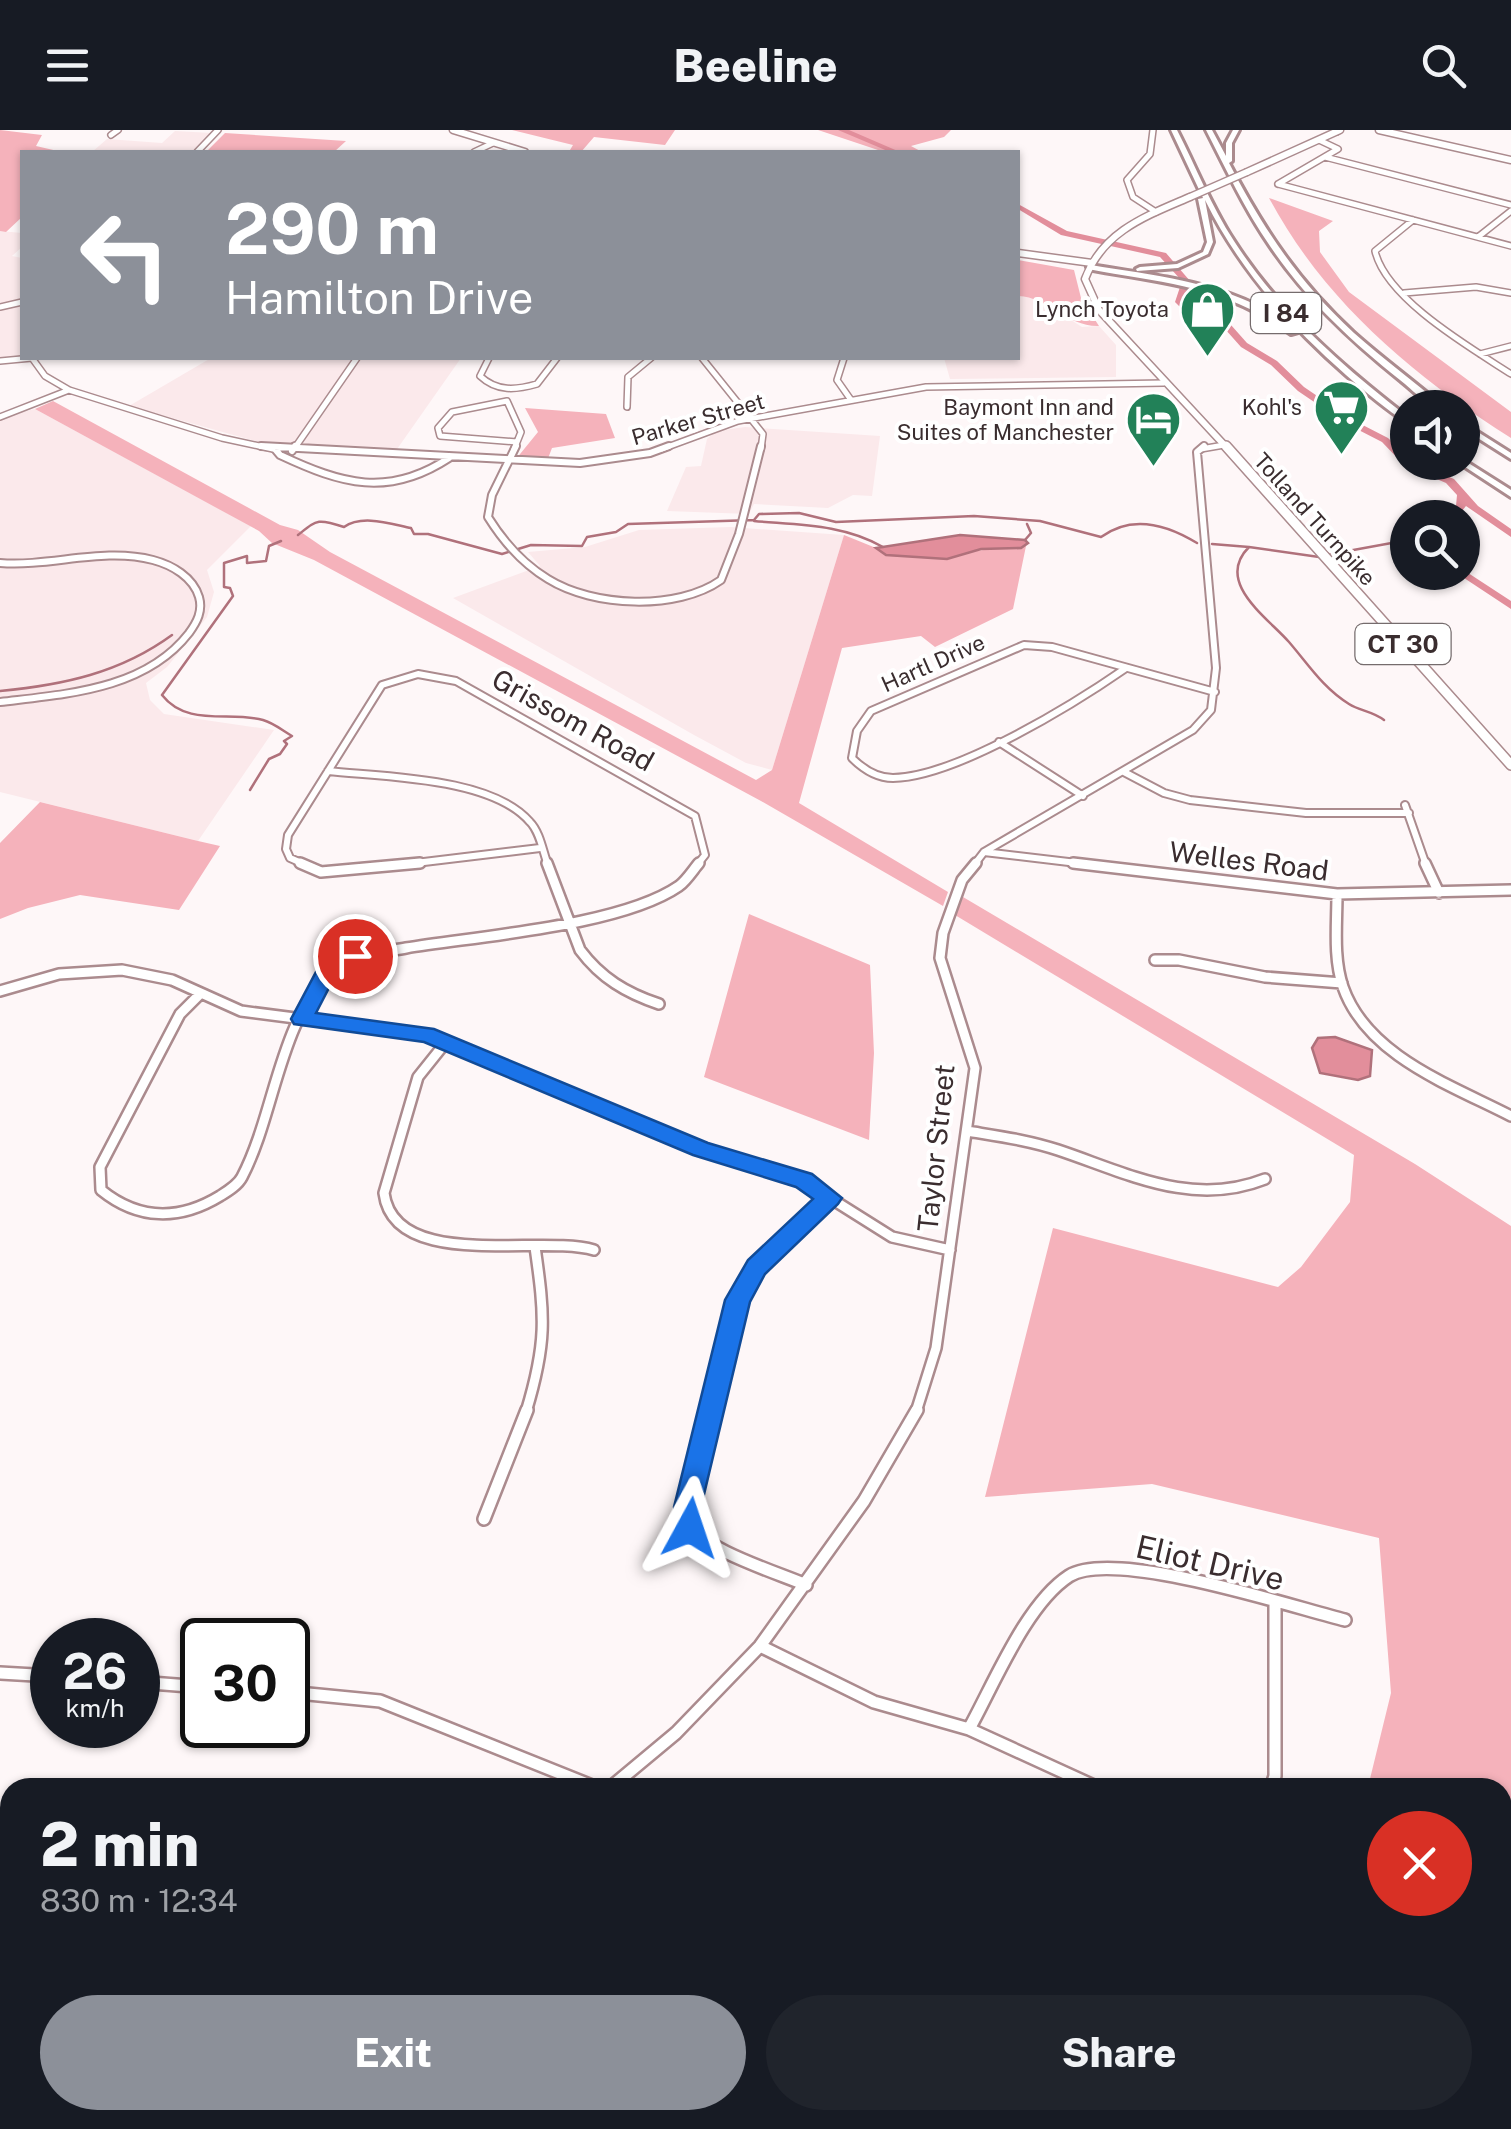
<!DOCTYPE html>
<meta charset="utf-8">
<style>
:root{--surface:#171b24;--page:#20242c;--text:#f1f3f6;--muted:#9ea1a6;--accent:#8c9099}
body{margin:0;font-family:"Public Sans",sans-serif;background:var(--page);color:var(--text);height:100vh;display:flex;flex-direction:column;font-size:38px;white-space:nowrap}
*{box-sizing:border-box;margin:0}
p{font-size:32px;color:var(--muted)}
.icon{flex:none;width:55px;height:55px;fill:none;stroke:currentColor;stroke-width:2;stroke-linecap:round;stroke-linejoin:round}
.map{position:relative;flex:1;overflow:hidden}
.side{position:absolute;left:0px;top:1648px;width:1512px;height:352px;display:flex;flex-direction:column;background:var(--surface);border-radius:30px 30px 0 0;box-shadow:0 2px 8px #0004}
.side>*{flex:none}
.banner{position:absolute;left:20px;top:20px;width:1000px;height:210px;border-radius:0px;box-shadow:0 2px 8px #0004;background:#8c9099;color:#fff;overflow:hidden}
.tools{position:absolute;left:1390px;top:260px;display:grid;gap:20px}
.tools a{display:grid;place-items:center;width:90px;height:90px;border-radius:50%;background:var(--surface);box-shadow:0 2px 8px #0004;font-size:50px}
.speed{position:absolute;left:30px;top:1488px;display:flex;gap:20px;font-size:50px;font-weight:700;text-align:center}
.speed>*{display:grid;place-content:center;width:130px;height:130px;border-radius:50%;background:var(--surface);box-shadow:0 2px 8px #0004;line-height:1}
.speed small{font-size:25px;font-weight:400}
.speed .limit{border:5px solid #111;border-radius:15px;background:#fff;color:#111}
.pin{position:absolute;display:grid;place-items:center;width:85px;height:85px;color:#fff;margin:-42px;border:5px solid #fff;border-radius:50%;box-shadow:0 2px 10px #0007}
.me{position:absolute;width:110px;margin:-55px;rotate:5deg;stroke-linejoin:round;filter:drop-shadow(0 0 8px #0008)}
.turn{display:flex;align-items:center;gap:35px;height:210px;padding:0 40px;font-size:45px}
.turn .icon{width:130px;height:130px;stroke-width:2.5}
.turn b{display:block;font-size:70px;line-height:85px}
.round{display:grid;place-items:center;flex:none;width:105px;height:105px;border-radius:52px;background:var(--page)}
.overview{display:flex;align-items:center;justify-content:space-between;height:170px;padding:0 40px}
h1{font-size:60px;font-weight:800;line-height:75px}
.button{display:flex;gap:20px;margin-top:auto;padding:20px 40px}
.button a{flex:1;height:115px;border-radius:60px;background:var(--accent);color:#fff;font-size:40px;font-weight:800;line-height:115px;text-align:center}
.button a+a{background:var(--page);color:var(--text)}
header{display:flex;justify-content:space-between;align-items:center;height:130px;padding:0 40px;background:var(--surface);font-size:45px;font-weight:800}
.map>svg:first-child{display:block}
.built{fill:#fbe9eb}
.green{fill:#f5b2bb}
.water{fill:#e28e9b;stroke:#b0717b;stroke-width:2.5}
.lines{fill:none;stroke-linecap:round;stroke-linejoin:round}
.stream{stroke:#b0717b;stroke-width:2.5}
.river{fill:#e28e9b;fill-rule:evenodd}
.minor-far3-casing{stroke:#ab8b8e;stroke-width:8}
.minor-far2-casing{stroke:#ab8b8e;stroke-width:10}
.minor-far1-casing{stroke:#ab8b8e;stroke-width:14}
.minor-casing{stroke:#ab8b8e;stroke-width:16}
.major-far1-casing{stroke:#ab8b8e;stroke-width:9}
.major-casing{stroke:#ab8b8e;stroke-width:12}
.highway-casing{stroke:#ab8b8e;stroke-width:6}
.minor-far3{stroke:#fff;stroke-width:5}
.minor-far2{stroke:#fff;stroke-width:6}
.minor-far1{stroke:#fff;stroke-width:9}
.minor{stroke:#fff;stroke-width:11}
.major-far1{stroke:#fff;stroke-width:6}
.major{stroke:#fff;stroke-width:9}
.highway{fill:#fff;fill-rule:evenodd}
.major-bridge-casing{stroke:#ab8b8e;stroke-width:9;stroke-linecap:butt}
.major-bridge{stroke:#fff;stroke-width:6}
.route{fill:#1a73e8;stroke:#114b97;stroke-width:2.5}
.labels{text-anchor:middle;stroke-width:8;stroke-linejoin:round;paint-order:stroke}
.far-poi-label{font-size:22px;fill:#3a2d2f;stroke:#fff;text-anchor:end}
.far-street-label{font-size:22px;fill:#3a2d2f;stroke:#fff}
.shield{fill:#fff;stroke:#756c6d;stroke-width:2.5}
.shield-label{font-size:25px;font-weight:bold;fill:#3a2d2f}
.street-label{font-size:28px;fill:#3a2d2f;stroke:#fff}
.near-street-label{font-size:32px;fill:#3a2d2f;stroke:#fff}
</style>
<header><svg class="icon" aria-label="menu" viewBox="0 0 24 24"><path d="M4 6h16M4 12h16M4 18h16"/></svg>Beeline<svg class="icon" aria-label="search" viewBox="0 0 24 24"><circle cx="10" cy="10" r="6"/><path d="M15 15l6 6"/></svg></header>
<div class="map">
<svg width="1511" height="1999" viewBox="0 0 1511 1999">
<rect width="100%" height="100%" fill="#fef7f8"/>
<!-- built -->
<path class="built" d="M 175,1 L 212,3 L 194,22 L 92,22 L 107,9 L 162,13 Z
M 0,101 L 22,103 L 22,117 L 12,126 L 22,128 L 22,228 L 38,228 L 0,233 Z
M 1018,166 L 1035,167 L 1082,197 L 1099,196 L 1116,215 L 1116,247 L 950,249 L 944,228 L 1018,228 Z
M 211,228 L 461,228 L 395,322 L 266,314 L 129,276 Z
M 35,279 L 251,396 L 207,440 L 214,462 L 207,487 L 167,537 L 146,553 L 150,570 L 164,584 L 274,600 L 198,711 L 0,662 L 0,287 Z
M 745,297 L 880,306 L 872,366 L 853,365 L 828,378 L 754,374 L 749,384 L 667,381 L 686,337 L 701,336 L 707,309 L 716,301 Z
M 730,397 L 844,405 L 772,640 L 746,633 L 694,605 L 453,468 L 540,436 L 528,422 L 585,417 L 639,400 Z"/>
<!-- green -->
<path class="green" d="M 0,0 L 42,5 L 36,16 L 62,22 L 22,22 L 22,87 L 6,102 L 0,101 Z
M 512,0 L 675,0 L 665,15 L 594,7 L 581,22 L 570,20 L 573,15 Z
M 818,0 L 951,0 L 944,7 L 911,16 L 922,22 L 884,22 Z
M 225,3 L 346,11 L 334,22 L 206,22 Z
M 1269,68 L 1333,91 L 1319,101 L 1320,122 L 1349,162 L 1511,282 L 1511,308 C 1413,246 1324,171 1269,68 Z
M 1018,130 L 1074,140 L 1081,168 L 1099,196 C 1067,197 1049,167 1018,166 Z
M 53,271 L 280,395 L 298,400 L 330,422 L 756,650 L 772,640 L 844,405 L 876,418 L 973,421 L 1026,416 L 1013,479 L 935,517 L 921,506 L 842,518 L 799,673 L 948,762 L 943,776 L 761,671 L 314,430 L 272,413 L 259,401 L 35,279 Z
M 525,278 L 606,284 L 615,308 L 552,318 L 547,331 L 516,329 L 538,302 Z
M 40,672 L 198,711 L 220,716 L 179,780 L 80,765 L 28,778 L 0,789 L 0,713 Z
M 963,767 L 1415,1034 L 1511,1096 L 1511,1887 L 1503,1895 L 1502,1658 L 1368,1657 L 1391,1563 L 1379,1408 L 1152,1354 L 985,1367 L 1053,1098 L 1278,1157 L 1301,1137 L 1350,1072 L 1354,1025 L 955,785 Z
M 749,784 L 870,835 L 874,923 L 869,1010 L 704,947 Z
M 1511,1929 L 1511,1999 L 1438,1999 L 1441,1990 L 1502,1990 L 1503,1936 Z"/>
<!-- water -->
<path class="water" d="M 960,405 L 1025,410 L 1028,413 L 1021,418 L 981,419 L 947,429 L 886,425 L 876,418 Z
M 1335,907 L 1372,920 L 1370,946 L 1358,950 L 1320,943 L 1312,918 L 1318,908 Z"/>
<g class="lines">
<!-- stream -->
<path class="stream" d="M 754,391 C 799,395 843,394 883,417
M 298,405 C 317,390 317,388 344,397 C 362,384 391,394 411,398 L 414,404 L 428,404 L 502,424 L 531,415 L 582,416 L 587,407 L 616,402 L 628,394 L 754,390 L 759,384 L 799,383 L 836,392 L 974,386 L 1040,391 L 1101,407 C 1132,384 1166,394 1197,413
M 1025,410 L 1031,403 L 1027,394
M 1212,414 L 1249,417
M 1326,425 L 1408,410
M 1319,427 L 1249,417 C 1214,452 1267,487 1289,512 C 1308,534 1323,558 1349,574 C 1360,581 1372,581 1384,590
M 0,561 C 63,555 120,543 172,505
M 250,660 L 269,629 L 280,624 L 287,614 L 284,611 L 292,606 C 283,601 274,593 263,590 C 229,581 187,597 162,565 L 233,466 L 230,458 L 224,457 L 224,433 L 247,426 L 247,433 L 266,431 L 269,416 L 281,411"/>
<!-- river -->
<path class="river" d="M 838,0 L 849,0 L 900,22 L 890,22 Z
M 1018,74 L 1067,101 L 1166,123 L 1190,151 L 1184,171 L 1200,187 L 1231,195 L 1247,213 L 1277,231 L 1304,257 L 1351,289 L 1388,308 L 1408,327 L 1408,332 L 1415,332 L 1454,349 L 1478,376 L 1511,399 L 1511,407 L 1466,376 L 1456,388 L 1445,388 L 1456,376 L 1457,365 L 1446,353 L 1404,335 L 1382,312 L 1345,293 L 1298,261 L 1271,235 L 1241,217 L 1225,199 L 1194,191 L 1175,172 L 1182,151 L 1160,127 L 1061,105 L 1018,79 Z
M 1462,439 L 1511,471 L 1511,479 L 1458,444 L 1457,442 L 1462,442 Z"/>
<defs>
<path id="minor-far3" d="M 1153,0 L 1150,24 L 1127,50 L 1133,67 L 1156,82
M 111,5 L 118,0
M 197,22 L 218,0
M 474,22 L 493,13
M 1325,27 L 1511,75
M 1278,54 L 1511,116
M 1278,54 L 1338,19 L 1319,10
M 1413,90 L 1375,121 C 1386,169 1471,218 1511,244
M 1478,107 L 1511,81
M 1404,163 L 1476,157 L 1511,163
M 0,177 L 22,172
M 1480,224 L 1511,216
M 32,228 L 45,246 L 69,260 L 222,308 L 273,319
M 489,228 L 480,246 C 497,262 516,260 537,254 L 557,228
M 702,228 L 763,304 L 761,319
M 844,228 L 837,250 L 851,270
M 0,231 L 32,228
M 507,271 L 521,302 L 517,312 L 440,306 L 438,298 L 452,282 Z
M 627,277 L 628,247 L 651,228
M 0,287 L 69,260
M 294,319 L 357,228
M 514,319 L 517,312
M 662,319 L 738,291 L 926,257 L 1164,253
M 1201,319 L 1224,315"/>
<path id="minor-far2" d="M 261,316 L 580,333 L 650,323 L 669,316
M 516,316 L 492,365 L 488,387 C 503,411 523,434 548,449 C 593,477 677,481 721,450 L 739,404 L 761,316
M 275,319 L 280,325 C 342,354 388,368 449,328
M 292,321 L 295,316
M 0,433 C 51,437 103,417 153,430 C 172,435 193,447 199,467 C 203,481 197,492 189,503 C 145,560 66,564 0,572
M 1126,538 C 1074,574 956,647 893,648 C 877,648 863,639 852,628 L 857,601 L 871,581 L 1024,515 L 1052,517 L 1215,562
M 999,612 L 1083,666
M 328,641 C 383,647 492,647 530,692 C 540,702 543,722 548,735
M 1124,642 L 1164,663 L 1190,670 L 1306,683 L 1409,683
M 1405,675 L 1426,735
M 984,722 L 1094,735
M 306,735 L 290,728 L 286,719 L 288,705 L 382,555 L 418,544 L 456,551 L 695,686 L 705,725 L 697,735
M 399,735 L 540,718
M 974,735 L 984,722 L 1193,600 L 1211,580 L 1216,538 L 1197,322 L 1204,316"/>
<path id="minor-far1" d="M 300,733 L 321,742 L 420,733
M 547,733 L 580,820 C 601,848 626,863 659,874
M 1073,733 L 1337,764 L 1511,760
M 1425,733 L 1439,763
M 1337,764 C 1337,794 1333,828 1343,857 C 1367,926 1451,955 1511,986
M 1155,830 L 1179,830 L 1265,847 L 1342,853
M 0,861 L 59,844 L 122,840 L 172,850 L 241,881 L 427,905 L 701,1019 L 803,1051 L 892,1107 L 950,1120
M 199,865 L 180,884 L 100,1037 L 101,1060 C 138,1090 179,1091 220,1066 C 228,1061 238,1055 242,1047 C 276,982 278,891 334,839 C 351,824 384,822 406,818 C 478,806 621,796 679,756 C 687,750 693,740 699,733
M 446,912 L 418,947 L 384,1063 C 394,1142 541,1104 594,1120
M 967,1001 C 997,1006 1028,1010 1058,1020 C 1127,1043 1192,1078 1265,1049
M 526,1282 C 547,1213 545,1187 535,1117
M 710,1282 L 738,1170 L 757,1137 L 830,1068
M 916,1282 L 936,1218 L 975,938 L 940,828 L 943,803 L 962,750 L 976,733"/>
<path id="minor" d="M 711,1280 C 704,1306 681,1370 690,1394 C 698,1418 781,1444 806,1455
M 484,1389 L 527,1280
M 760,1516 L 874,1572 L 969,1599 L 1098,1658
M 0,1543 L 52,1546
M 138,1552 L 202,1557
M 288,1562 L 380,1571 L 597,1658
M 969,1599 C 994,1554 1026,1474 1069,1446 C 1114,1418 1289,1476 1345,1490
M 610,1658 L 676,1603 L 760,1516 L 864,1371 L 917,1280
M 1271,1658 L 1275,1646 L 1275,1473
M 1502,1918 L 1511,1910
M 1273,1990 L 1309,1990
M 383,1999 L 385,1990"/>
<path id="major-far1" d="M 453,0 L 525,22
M 1379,0 L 1511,30
M 1247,42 L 1340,0
M 1190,67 C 1146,86 1103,101 1085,149 L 1099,180 L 1228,319
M 1018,123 L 1092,133"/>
<path id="major" d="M 1226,316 L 1511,635"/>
<path id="highway" d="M 1171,0 L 1177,0 C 1196,37 1211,76 1234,111 C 1279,181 1342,236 1408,287 L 1408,293 C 1386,280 1366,262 1346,245 C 1289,195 1239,139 1205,70 L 1213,112 L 1208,124 L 1178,138 L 1137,141 L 1136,139 L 1140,137 L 1177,134 L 1203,122 L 1207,112 L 1198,69 L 1203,68 Z
M 1206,0 L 1212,0 L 1226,26 L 1226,13 L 1233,0 L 1239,0 L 1232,13 L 1232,31 L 1229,33 C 1264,100 1298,151 1354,203 C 1383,229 1415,252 1445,278 C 1428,278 1413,260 1400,250 C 1351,211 1305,168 1270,116 C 1245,80 1226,39 1206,0 Z
M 1334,0 L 1340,0 L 1340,1 L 1337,3 Z
M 1091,135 C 1162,147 1240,153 1298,202 L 1291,204 C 1223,155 1167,154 1088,139 L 1087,137 Z
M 1462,292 L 1511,323 L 1511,329 L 1462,298 Z
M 1462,329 L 1511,360 L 1511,367 L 1459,333 L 1462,332 Z"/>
</defs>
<!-- minor-far3 casing -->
<use href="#minor-far3" class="minor-far3-casing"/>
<!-- minor-far2 casing -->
<use href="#minor-far2" class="minor-far2-casing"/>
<!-- minor-far1 casing -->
<use href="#minor-far1" class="minor-far1-casing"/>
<!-- minor casing -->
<use href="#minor" class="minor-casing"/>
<!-- major-far1 casing -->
<use href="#major-far1" class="major-far1-casing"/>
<!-- major casing -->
<use href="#major" class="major-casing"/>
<!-- highway casing -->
<use href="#highway" class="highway-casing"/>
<!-- minor-far3 -->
<use href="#minor-far3" class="minor-far3"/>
<!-- minor-far2 -->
<use href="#minor-far2" class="minor-far2"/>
<!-- minor-far1 -->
<use href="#minor-far1" class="minor-far1"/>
<!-- minor -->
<use href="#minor" class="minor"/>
<!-- major-far1 -->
<use href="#major-far1" class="major-far1"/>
<!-- major -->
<use href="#major" class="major"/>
<!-- highway -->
<use href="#highway" class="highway"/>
<defs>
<path id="major-bridge" d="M 1190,67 L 1247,42"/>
</defs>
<!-- major-bridge casing -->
<use href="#major-bridge" class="major-bridge-casing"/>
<!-- major-bridge -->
<use href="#major-bridge" class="major-bridge"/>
</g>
<!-- route -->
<path class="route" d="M 355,819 L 362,821 L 365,826 L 362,831 L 332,852 L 316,883 L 434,899 L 708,1013 L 812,1044 L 842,1068 L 838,1074 L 765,1144 L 750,1172 L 701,1377 L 704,1398 L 700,1406 L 690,1410 L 680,1406 L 674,1377 L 725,1170 L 748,1130 L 813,1069 L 796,1057 L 693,1025 L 424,912 L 294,894 L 291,889 L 316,842 Z"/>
<!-- icons -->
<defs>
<symbol id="shop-pin" viewBox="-11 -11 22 30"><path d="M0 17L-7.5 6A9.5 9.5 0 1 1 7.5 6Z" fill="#228158" stroke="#fff"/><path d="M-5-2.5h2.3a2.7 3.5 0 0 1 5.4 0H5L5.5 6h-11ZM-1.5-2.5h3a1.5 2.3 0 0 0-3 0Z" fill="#fff"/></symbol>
<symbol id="supermarket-pin" viewBox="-11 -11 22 30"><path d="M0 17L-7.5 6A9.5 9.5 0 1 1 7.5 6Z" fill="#228158" stroke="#fff"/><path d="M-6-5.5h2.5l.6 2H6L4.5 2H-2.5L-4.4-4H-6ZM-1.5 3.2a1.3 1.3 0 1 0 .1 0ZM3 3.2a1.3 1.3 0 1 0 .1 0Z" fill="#fff"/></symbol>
<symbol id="hotel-pin" viewBox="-11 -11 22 30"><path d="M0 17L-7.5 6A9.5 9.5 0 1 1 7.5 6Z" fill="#228158" stroke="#fff"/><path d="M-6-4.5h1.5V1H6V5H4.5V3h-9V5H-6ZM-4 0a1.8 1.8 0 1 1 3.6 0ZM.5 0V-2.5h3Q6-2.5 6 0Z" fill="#fff"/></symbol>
</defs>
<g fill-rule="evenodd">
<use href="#shop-pin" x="1176" y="148" width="63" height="86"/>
<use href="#supermarket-pin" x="1310" y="246" width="63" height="86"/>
<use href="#hotel-pin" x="1122" y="258" width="63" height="86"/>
</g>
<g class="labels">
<!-- far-poi labels -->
<g class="far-poi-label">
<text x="1169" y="187">Lynch Toyota</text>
<text x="1114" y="285">Baymont Inn and<tspan x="1114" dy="25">Suites of Manchester</tspan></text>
<text x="1302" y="285">Kohl's</text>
</g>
<!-- far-street labels -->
<g class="far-street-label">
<text transform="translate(698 289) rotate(-16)" y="8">Parker Street</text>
<text transform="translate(1315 389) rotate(48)" y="8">Tolland Turnpike</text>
<text transform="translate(933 533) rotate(-24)" y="8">Hartl Drive</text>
</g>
<!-- shield labels -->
<g class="shield">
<rect x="1251" y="163" width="70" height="40" rx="8"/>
<rect x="1355.5" y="494" width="95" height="40" rx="8"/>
</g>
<g class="shield-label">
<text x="1286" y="192">I 84</text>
<text x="1403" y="523">CT 30</text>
</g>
<!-- street labels -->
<g class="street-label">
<text transform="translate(573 590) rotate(29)" y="10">Grissom Road</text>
<text transform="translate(1249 731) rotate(7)" y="10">Welles Road</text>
<text transform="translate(936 1018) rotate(-84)" y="10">Taylor Street</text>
</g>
<!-- near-street labels -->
<g class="near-street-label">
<text transform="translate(1210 1433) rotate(13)" y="11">Eliot Drive</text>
</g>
</g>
</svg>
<div class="tools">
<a><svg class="icon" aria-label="sound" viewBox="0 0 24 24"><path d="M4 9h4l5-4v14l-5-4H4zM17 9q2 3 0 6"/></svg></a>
<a><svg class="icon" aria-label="search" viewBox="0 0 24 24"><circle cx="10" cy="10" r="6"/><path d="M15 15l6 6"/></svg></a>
</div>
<div class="speed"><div>26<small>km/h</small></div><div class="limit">30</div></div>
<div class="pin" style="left:355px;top:826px;background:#d93025"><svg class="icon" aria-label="arrive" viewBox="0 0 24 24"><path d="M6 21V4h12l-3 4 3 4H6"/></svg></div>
<svg class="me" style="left:690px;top:1398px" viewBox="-20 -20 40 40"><path d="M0-17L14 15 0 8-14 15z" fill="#1a73e8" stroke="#fff" stroke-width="4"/></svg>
<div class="banner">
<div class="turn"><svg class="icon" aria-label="left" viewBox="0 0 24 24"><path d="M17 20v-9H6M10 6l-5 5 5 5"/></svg><div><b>290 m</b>Hamilton Drive</div></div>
</div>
<section class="side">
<div class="overview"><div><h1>2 min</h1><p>830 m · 12:34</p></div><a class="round" style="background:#d93025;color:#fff"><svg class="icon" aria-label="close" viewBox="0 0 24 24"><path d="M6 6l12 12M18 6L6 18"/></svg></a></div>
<div class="button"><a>Exit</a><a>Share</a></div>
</section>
</div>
